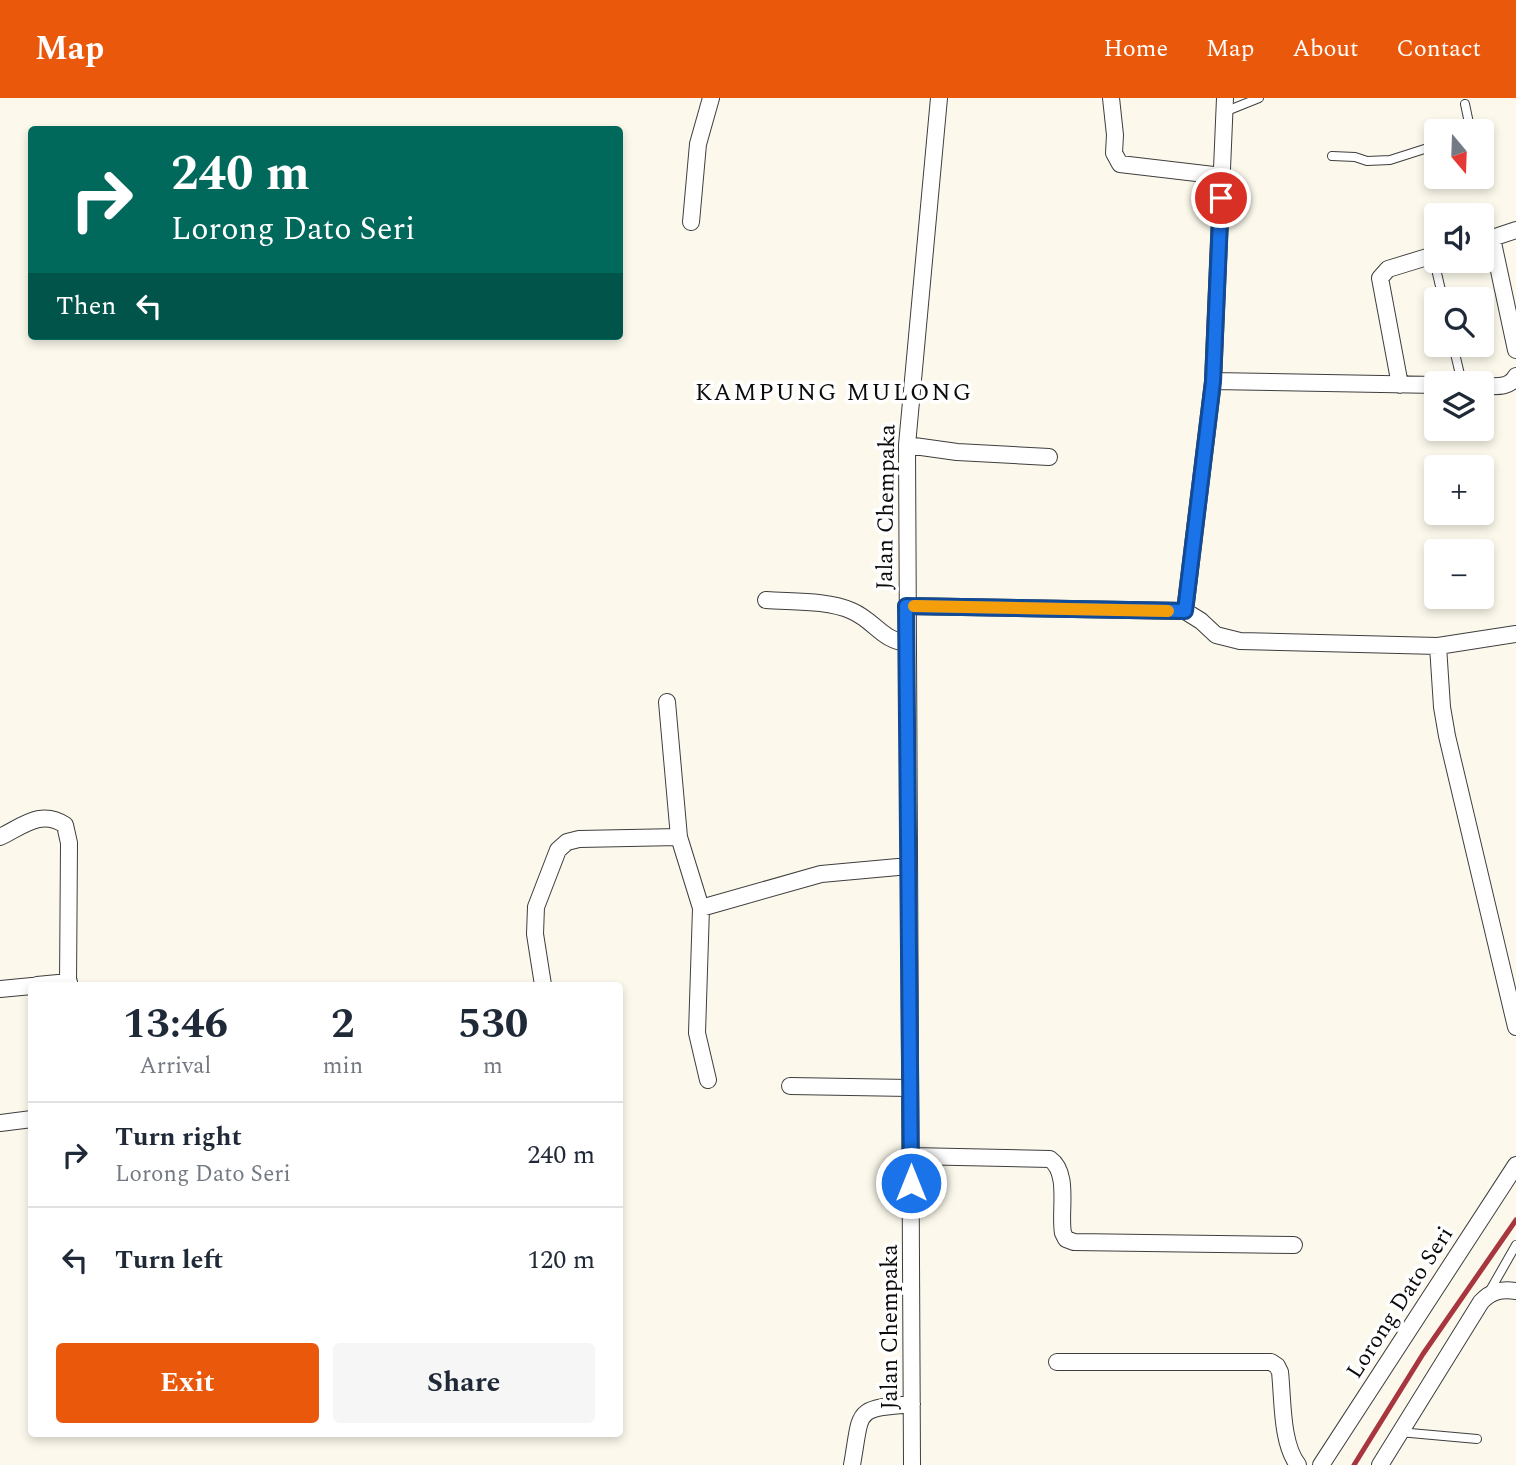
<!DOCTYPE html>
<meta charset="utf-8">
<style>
:root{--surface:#fff;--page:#f6f6f7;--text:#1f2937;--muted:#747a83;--line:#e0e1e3;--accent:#ea580c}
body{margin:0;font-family:Spectral,serif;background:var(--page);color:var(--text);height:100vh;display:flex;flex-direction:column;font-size:26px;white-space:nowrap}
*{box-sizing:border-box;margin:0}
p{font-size:23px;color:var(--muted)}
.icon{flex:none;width:38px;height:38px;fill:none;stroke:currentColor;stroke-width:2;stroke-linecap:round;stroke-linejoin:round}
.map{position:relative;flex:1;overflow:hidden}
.drawer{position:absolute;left:28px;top:884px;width:595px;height:455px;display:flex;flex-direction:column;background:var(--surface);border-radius:7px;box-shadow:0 4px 10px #0003}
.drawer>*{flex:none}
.hud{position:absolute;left:28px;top:28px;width:595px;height:214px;border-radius:7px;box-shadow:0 4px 10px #0003;background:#00695c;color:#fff;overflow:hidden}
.needle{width:46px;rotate:161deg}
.tools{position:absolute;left:1424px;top:21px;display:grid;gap:14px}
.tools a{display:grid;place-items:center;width:70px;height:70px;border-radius:7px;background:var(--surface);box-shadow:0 4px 10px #0003;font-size:35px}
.pin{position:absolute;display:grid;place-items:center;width:60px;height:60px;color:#fff;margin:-30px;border:4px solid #fff;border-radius:50%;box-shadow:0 2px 7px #0007}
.me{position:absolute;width:77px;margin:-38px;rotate:0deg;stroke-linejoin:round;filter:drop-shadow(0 0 5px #0008)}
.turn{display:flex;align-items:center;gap:24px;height:147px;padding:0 28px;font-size:32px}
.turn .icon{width:91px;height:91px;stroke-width:2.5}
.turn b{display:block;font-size:49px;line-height:60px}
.then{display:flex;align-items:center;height:66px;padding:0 28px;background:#0003;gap:14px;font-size:26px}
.eta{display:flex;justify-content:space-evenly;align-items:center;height:119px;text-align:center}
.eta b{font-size:42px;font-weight:700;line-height:49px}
.button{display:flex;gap:14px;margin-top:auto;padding:14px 28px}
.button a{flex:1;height:80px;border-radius:7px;background:var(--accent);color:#fff;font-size:28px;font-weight:700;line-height:80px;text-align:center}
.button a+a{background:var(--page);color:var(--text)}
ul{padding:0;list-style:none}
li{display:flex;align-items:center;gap:21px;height:105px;padding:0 28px;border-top:2px solid var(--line)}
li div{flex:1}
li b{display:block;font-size:26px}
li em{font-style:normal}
header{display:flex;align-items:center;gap:42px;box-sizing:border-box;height:98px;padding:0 35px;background:var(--accent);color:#fff}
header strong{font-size:33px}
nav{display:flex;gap:38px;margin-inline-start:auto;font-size:24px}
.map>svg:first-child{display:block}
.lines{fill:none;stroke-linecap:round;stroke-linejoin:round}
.lane-casing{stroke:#3e3e3e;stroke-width:10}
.street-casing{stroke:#3e3e3e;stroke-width:18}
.lane{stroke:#fff;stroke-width:8}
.street{stroke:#fff;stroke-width:16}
.rail{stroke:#a7363f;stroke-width:5}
.route-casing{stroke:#114b97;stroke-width:18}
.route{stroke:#1a73e8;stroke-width:12}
.slow{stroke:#f59e0b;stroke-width:12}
.labels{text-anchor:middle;stroke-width:7;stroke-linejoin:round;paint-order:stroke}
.street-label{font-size:23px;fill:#0b0b0b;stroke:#fff}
.neighbourhood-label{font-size:24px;letter-spacing:2px;fill:#0b0b0b;stroke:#fff}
</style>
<header>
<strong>Map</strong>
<nav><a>Home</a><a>Map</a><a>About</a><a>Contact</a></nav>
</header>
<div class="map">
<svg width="1516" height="1367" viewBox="0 0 1516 1367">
<rect width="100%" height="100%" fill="#fcf9ec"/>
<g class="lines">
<defs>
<path id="lane" d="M 1465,6 L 1469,25 L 1467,33
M 1224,14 L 1259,0
M 1332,58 L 1355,59 L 1367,63 L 1390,62 L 1437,47
M 1433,158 L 1443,201
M 1453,247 L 1462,285
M 1488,1196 L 1516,1147
M 1399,1334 L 1477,1341"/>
<path id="street" d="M 1111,0 L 1115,37 L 1114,55 L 1120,66 L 1222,78
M 1225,0 L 1213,283 L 1437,287
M 691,124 L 698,46 L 711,0
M 1516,132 L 1492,140 L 1516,252
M 1400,287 L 1380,180 L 1388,171 L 1437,156
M 1482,288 C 1495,288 1509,291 1516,278
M 907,347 L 957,354 L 1049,359
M 766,502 C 793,504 827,502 852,513 C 875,523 882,543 908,545
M 906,508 L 1185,513 L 1201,523 L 1216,537 L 1240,543 L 1438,548 L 1516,536
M 1185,513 L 1213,283
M 1438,548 L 1442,609 L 1447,638 L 1516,929
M 667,604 L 679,739 L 701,810 L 697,935 L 708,982
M 0,739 C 23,728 41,711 65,727 L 69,745 L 68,887
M 701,810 L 821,776 L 909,768
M 37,887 L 69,884
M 543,887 L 535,836 L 536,809 L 558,752 L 567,744 L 579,741 L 679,739
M 0,891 L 32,888
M 790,988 L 910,990
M 0,1025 L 32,1021
M 911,1058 L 1050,1061 C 1070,1075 1059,1114 1063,1135 L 1066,1141 L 1074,1144 L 1294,1147
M 1057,1264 L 1271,1264 L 1277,1268 L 1280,1274 C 1283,1301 1281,1345 1298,1367
M 852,1367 C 862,1311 853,1311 912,1306
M 912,1367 L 907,347 L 939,0
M 1321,1367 L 1516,1067
M 1380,1367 L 1481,1204 C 1491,1193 1501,1191 1516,1193"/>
</defs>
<!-- lane casing -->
<use href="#lane" class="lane-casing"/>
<!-- street casing -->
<use href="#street" class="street-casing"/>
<!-- lane -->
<use href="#lane" class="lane"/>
<!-- street -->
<use href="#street" class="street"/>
<!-- rail -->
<path class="rail" d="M 1354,1367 L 1423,1256 L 1516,1122"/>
</g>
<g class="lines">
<defs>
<path id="route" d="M 911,1085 L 906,508 L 1185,513 L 1213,284 L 1221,100"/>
</defs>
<!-- route casing -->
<use href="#route" class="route-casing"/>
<!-- route -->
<use href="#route" class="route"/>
<!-- slow -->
<path class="slow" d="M 914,508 L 1168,513"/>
</g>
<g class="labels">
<!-- street labels -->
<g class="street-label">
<text transform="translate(885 409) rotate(-89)" y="8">Jalan Chempaka</text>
<text transform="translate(1399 1204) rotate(-57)" y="8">Lorong Dato Seri</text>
<text transform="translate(889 1229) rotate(-90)" y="8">Jalan Chempaka</text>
</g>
<!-- neighbourhood labels -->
<g class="neighbourhood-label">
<text x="834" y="302">KAMPUNG MULONG</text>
</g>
</g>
</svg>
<div class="tools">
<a><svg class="needle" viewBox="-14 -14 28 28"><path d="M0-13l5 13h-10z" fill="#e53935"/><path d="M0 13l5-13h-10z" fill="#747a83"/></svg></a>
<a><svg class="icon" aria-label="sound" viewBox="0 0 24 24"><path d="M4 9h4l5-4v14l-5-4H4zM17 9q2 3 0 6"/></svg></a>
<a><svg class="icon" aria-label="search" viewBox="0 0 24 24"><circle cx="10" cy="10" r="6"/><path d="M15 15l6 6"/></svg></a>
<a><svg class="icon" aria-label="layers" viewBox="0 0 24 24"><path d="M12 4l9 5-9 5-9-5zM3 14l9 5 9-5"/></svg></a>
<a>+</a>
<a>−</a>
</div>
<div class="pin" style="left:1221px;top:100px;background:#d93025"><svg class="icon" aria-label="arrive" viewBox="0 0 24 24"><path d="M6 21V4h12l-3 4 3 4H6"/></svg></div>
<svg class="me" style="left:911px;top:1085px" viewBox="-20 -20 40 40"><circle r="17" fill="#1a73e8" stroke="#fff" stroke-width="3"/><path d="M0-11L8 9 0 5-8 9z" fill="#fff"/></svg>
<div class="hud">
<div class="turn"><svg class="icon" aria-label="right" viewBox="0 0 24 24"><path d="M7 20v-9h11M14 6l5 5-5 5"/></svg><div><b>240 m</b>Lorong Dato Seri</div></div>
<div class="then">Then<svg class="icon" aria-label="left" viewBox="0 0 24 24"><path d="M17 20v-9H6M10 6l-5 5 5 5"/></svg></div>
</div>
<section class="drawer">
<div class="eta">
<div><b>13:46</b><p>Arrival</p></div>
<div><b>2</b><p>min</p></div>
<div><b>530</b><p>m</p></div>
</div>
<ul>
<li><svg class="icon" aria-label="right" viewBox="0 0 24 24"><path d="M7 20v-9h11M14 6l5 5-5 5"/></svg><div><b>Turn right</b><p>Lorong Dato Seri</p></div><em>240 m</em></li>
<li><svg class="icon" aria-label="left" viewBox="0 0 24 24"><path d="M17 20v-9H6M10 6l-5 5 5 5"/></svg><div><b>Turn left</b></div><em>120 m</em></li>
</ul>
<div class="button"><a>Exit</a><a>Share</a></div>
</section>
</div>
